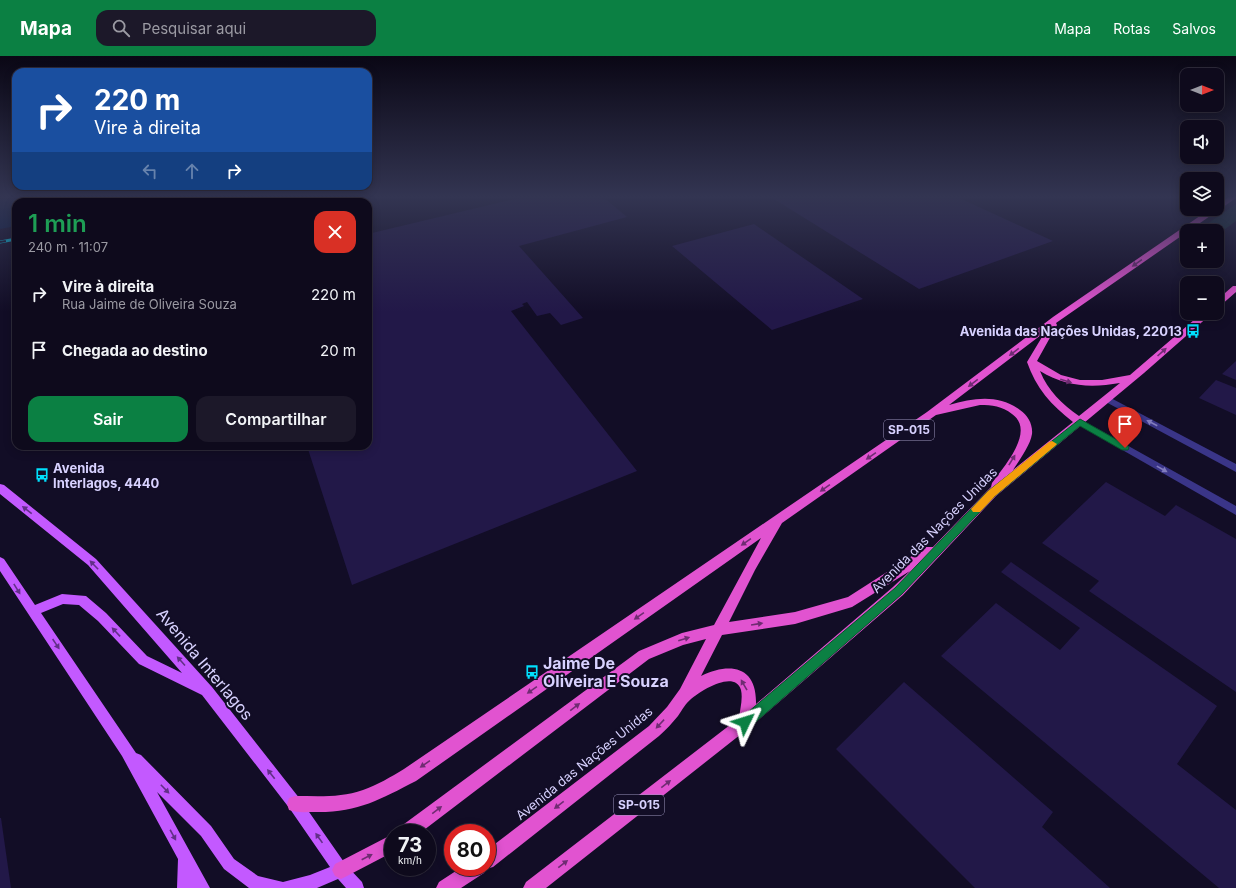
<!DOCTYPE html>
<html lang="pt">
<meta charset="utf-8">
<style>
:root{--surface:#0e0a1c;--page:#1c1829;--text:#f1f3f6;--muted:#9b9aa3;--line:#2e2b3b;--accent:#0b8043}
body{margin:0;font-family:Inter,sans-serif;background:var(--page);color:var(--text);height:100vh;display:flex;flex-direction:column;font-size:15px;white-space:nowrap}
*{box-sizing:border-box;margin:0}
p{font-size:13px;color:var(--muted)}
.icon{flex:none;width:22px;height:22px;fill:none;stroke:currentColor;stroke-width:2;stroke-linecap:round;stroke-linejoin:round}
.map{position:relative;flex:1;overflow:hidden}
.side{position:absolute;left:12px;top:142px;width:360px;height:252px;display:flex;flex-direction:column;background:var(--surface);border-radius:12px;box-shadow:0 2px 10px #0003,0 0 0 1px var(--line)}
.side>*{flex:none}
.top-card{position:absolute;left:12px;top:12px;width:360px;height:122px;border-radius:12px;box-shadow:0 2px 10px #0003,0 0 0 1px var(--line);background:#1a4fa0;color:#fff;overflow:hidden}
.needle{width:26px;rotate:90deg}
.buttons{position:absolute;left:1180px;top:12px;display:grid;gap:8px}
.buttons a{display:grid;place-items:center;width:44px;height:44px;border-radius:8px;background:var(--surface);box-shadow:0 2px 10px #0003,0 0 0 1px var(--line);font-size:20px}
.speed{position:absolute;left:384px;top:768px;display:flex;gap:8px;font-size:20px;font-weight:700;text-align:center}
.speed>*{display:grid;place-content:center;width:52px;height:52px;border-radius:50%;background:var(--surface);box-shadow:0 2px 10px #0003,0 0 0 1px var(--line);line-height:1}
.speed small{font-size:10px;font-weight:400}
.speed .limit{border:6px solid #d22;background:#fff;color:#111}
.pin{position:absolute;display:grid;place-items:center;width:34px;height:34px;color:#fff;margin:-41px -17px;border-radius:50% 50% 50% 0;rotate:-45deg;box-shadow:0 0 4px #0007}
.pin .icon{rotate:45deg}
.me{position:absolute;width:44px;margin:-22px;rotate:49deg;stroke-linejoin:round;filter:drop-shadow(0 0 3px #0008)}
.turn{display:flex;align-items:center;gap:14px;height:84px;padding:0 16px;font-size:18px}
.turn .icon{width:52px;height:52px;stroke-width:2.5}
.turn b{display:block;font-size:28px;line-height:34px}
.lanes{display:flex;align-items:center;height:38px;padding:0 16px;background:#0003;justify-content:center;gap:20px;direction:ltr}
.lanes .off{opacity:.35}
.round{display:grid;place-items:center;flex:none;width:42px;height:42px;border-radius:12px;background:var(--page)}
.overview{display:flex;align-items:center;justify-content:space-between;height:68px;padding:0 16px}
h1{font-size:24px;font-weight:600;line-height:30px;color:#1e9e55}
.primary-button{display:flex;gap:8px;margin-top:auto;padding:8px 16px}
.primary-button a{flex:1;height:46px;border-radius:12px;background:var(--accent);color:#fff;font-size:16px;font-weight:600;line-height:46px;text-align:center}
.primary-button a+a{background:var(--page);color:var(--text)}
ul{padding:0;list-style:none}
li{display:flex;align-items:center;gap:12px;height:56px;padding:0 16px}
li div{flex:1}
li b{display:block;font-size:15px}
li em{font-style:normal}
header{display:flex;align-items:center;gap:24px;box-sizing:border-box;height:56px;padding:0 20px;background:var(--accent);color:#fff}
header strong{font-size:19px}
nav{display:flex;gap:22px;margin-inline-start:auto;font-size:14px}
.search{width:280px;height:36px;background:var(--page);display:flex;align-items:center;gap:10px;box-sizing:border-box;padding:0 14px;border-radius:12px;color:var(--muted);font-size:15px}
.map>svg:first-child{display:block}
.green{fill:#103030}
.water{fill:#061d46}
.building{fill:#221848}
.lines{fill:none;stroke-linecap:round;stroke-linejoin:round}
.minor{fill:#3a3588;fill-rule:evenodd}
.primary{fill:#c359ff;fill-rule:evenodd}
.trunk{fill:#e153d0;fill-rule:evenodd}
.rail-casing{stroke:#00e0fd;stroke-width:3}
.rail{stroke:#120d26;stroke-width:2;stroke-dasharray:6;stroke-linecap:butt}
.oneway{fill:#6f2c72}
.oneway2{fill:#817cbe}
.oneway3{fill:#622f88}
.route{fill:#0b8043;stroke:#07532c}
.slow{fill:#f59e0b}
.labels{text-anchor:middle;stroke-width:4;stroke-linejoin:round;paint-order:stroke}
.shield{fill:#120d26;stroke:#9d97be;stroke-width:1}
.shield-label{font-size:12px;font-weight:bold;fill:#d8d2ff}
.poi-label{font-size:13px;font-weight:bold;fill:#d8d2ff;stroke:#120d26;text-anchor:end}
.street-label{font-size:13px;fill:#d8d2ff;stroke:#120d26}
.near-poi-label{font-size:16px;font-weight:bold;fill:#d8d2ff;stroke:#120d26;text-anchor:start}
.near-street-label{font-size:16px;fill:#d8d2ff;stroke:#120d26}
</style>
<header>
<strong>Mapa</strong>
<div class="search"><svg class="icon" aria-label="search" viewBox="0 0 24 24"><circle cx="10" cy="10" r="6"/><path d="M15 15l6 6"/></svg>Pesquisar aqui</div>
<nav><a>Mapa</a><a>Rotas</a><a>Salvos</a></nav>
</header>
<div class="map">
<svg width="1236" height="832" viewBox="0 0 1236 832">
<rect width="100%" height="100%" fill="#120d26"/>
<!-- green -->
<path class="green" d="M 1236,148 L 1236,165 L 1217,179 L 1217,175 L 1197,175 Z"/>
<!-- water -->
<path class="water" d="M 0,140 L 228,140 L 181,146 L 16,146 L 16,170 L 0,173 Z"/>
<!-- building -->
<path class="building" d="M 527,140 L 602,140 L 627,161 L 519,190 L 583,262 L 561,269 L 550,257 L 537,260 L 527,246 L 522,248 L 524,250 L 511,255 L 637,415 L 352,529 L 307,390 L 368,390 L 368,171 L 372,177 Z
M 769,140 L 955,140 L 1053,185 L 919,233 Z
M 754,168 L 863,243 L 772,274 L 672,190 Z
M 1236,305 L 1236,324 L 1222,318 Z
M 1216,324 L 1236,332 L 1236,359 L 1199,342 Z
M 1106,426 L 1165,460 L 1176,449 L 1236,483 L 1236,636 L 1089,535 L 1099,525 L 1042,487 Z
M 1011,506 L 1217,650 L 1177,708 L 1236,754 L 1236,832 L 1219,832 L 941,600 L 996,547 L 1060,594 L 1080,572 L 1001,516 Z
M 904,626 L 1053,756 L 1042,771 L 1110,832 L 975,832 L 836,693 Z
M 0,762 L 1,762 L 11,832 L 0,832 Z"/>
<g class="lines">
<!-- minor -->
<path class="minor" d="M 1107,340 L 1236,408 L 1236,416 L 1104,345 L 1103,343 Z
M 1080,363 L 1236,450 L 1236,459 L 1077,368 L 1075,366 Z"/>
<!-- primary -->
<path class="primary" d="M 0,428 L 4,429 L 96,503 L 212,631 L 300,743 L 346,809 L 362,826 L 364,832 L 346,832 L 338,823 L 317,832 L 249,832 L 224,813 L 201,780 L 157,736 L 210,832 L 177,832 L 178,803 L 122,700 L 0,515 L 0,501 L 4,503 L 35,549 L 62,538 L 86,540 L 106,557 L 147,600 L 182,617 L 88,509 L 0,438 ZM 63,548 L 79,549 L 98,565 L 139,608 L 202,639 L 290,753 L 330,811 L 310,819 L 283,826 L 258,820 L 234,803 L 211,770 L 141,699 L 136,697 L 41,557 Z"/>
<!-- trunk -->
<path class="trunk" d="M 1230,140 L 1236,140 L 1236,142 L 1056,267 L 1057,269 L 1037,305 L 1061,319 L 1080,324 L 1102,324 L 1130,319 L 1202,257 L 1211,257 L 1210,259 L 1144,317 L 996,440 L 903,539 L 750,671 L 546,832 L 523,832 L 526,826 L 739,662 C 740,653 743,643 741,634 C 735,613 700,635 691,643 C 686,647 682,654 678,660 C 672,667 666,674 659,680 L 493,811 L 486,813 L 484,817 L 461,832 L 436,832 L 439,826 L 462,811 L 487,811 L 487,794 L 649,670 L 667,651 L 680,633 L 706,583 L 683,589 L 649,603 L 420,777 L 398,777 L 400,771 L 639,595 L 682,577 L 714,569 L 761,482 L 416,725 C 379,744 357,757 314,756 C 305,756 297,757 289,754 L 287,748 L 289,742 L 295,740 C 318,740 341,742 363,734 C 377,729 391,721 404,713 L 927,356 L 1053,261 L 1210,153 L 1217,153 L 1217,149 ZM 1045,276 L 1027,306 C 1036,332 1051,349 1073,366 L 1013,414 C 1020,403 1030,390 1032,378 C 1033,369 1028,359 1020,354 C 998,338 974,342 949,349 ZM 1040,315 C 1066,331 1091,332 1120,327 L 1079,360 C 1062,348 1048,335 1040,315 ZM 980,349 C 992,349 1002,350 1012,358 C 1036,375 1004,410 992,427 L 991,431 L 933,491 L 926,491 L 848,541 L 795,556 L 729,566 L 755,514 L 782,467 L 936,359 ZM 910,515 L 893,531 L 756,648 C 757,610 730,606 701,620 L 722,579 L 795,568 L 852,551 Z
M 1233,230 L 1236,230 L 1236,236 L 1220,250 L 1217,251 L 1217,244 Z
M 393,778 L 393,796 L 347,820 L 341,823 L 335,820 L 332,814 L 335,808 Z"/>
<defs>
<path id="rail" d="M 297,143 L 315,140
M 262,146 L 302,140
M 0,186 L 16,183"/>
</defs>
<!-- rail casing -->
<use href="#rail" class="rail-casing"/>
<!-- rail -->
<use href="#rail" class="rail"/>
</g>
<!-- one-way arrows -->
<defs><path id="oneway-solid" d="M-6-.8H1V-3.2L6.5 0L1 3.2V.8H-6Z"/></defs>
<g class="oneway">
<use href="#oneway-solid" transform="translate(1137 207) rotate(145)"/>
<use href="#oneway-solid" transform="translate(1014 296) rotate(143)"/>
<use href="#oneway-solid" transform="translate(1162 296) rotate(-42)"/>
<use href="#oneway-solid" transform="translate(1066 325) rotate(16)"/>
<use href="#oneway-solid" transform="translate(973 327) rotate(143)"/>
<use href="#oneway-solid" transform="translate(871 400) rotate(145)"/>
<use href="#oneway-solid" transform="translate(1012 404) rotate(-58)"/>
<use href="#oneway-solid" transform="translate(825 432) rotate(145)"/>
<use href="#oneway-solid" transform="translate(746 486) rotate(145)"/>
<use href="#oneway-solid" transform="translate(639 560) rotate(145)"/>
<use href="#oneway-solid" transform="translate(757 568) rotate(-9)"/>
<use href="#oneway-solid" transform="translate(684 583) rotate(-17)"/>
<use href="#oneway-solid" transform="translate(744 629) rotate(-120)"/>
<use href="#oneway-solid" transform="translate(532 634) rotate(145)"/>
<use href="#oneway-solid" transform="translate(575 651) rotate(-37)"/>
<use href="#oneway-solid" transform="translate(660 668) rotate(133)"/>
<use href="#oneway-solid" transform="translate(425 708) rotate(146)"/>
<use href="#oneway-solid" transform="translate(666 728) rotate(-38)"/>
<use href="#oneway-solid" transform="translate(559 749) rotate(142)"/>
<use href="#oneway-solid" transform="translate(437 754) rotate(-37)"/>
<use href="#oneway-solid" transform="translate(367 801) rotate(-27)"/>
<use href="#oneway-solid" transform="translate(563 808) rotate(-38)"/>
</g>
<g class="oneway2">
<use href="#oneway-solid" transform="translate(1152 367) rotate(-152)"/>
<use href="#oneway-solid" transform="translate(1162 413) rotate(29)"/>
</g>
<g class="oneway3">
<use href="#oneway-solid" transform="translate(27 454) rotate(-142)"/>
<use href="#oneway-solid" transform="translate(94 509) rotate(-134)"/>
<use href="#oneway-solid" transform="translate(17 533) rotate(58)"/>
<use href="#oneway-solid" transform="translate(116 576) rotate(-133)"/>
<use href="#oneway-solid" transform="translate(56 588) rotate(56)"/>
<use href="#oneway-solid" transform="translate(181 605) rotate(-132)"/>
<use href="#oneway-solid" transform="translate(271 718) rotate(-128)"/>
<use href="#oneway-solid" transform="translate(165 733) rotate(46)"/>
<use href="#oneway-solid" transform="translate(173 779) rotate(61)"/>
<use href="#oneway-solid" transform="translate(319 782) rotate(-125)"/>
</g>
<!-- sky -->
<linearGradient id="sky" x2="0" y2="1"><stop stop-color="#0a0715"/><stop offset="0.55" stop-color="#333552"/><stop offset="1" stop-color="#333552" stop-opacity="0"/></linearGradient>
<rect width="1236" height="256" fill="url(#sky)"/>
<!-- route -->
<path class="route" d="M 1080,363 L 1128,390 L 1129,392 L 1128,394 L 1122,394 L 1080,370 L 995,440 L 902,538 L 750,671 L 745,672 L 741,671 L 739,666 L 741,662 L 895,532 L 988,435 Z"/>
<!-- slow -->
<path class="slow" d="M 1052,385 L 1057,388 L 1055,390 L 995,440 L 980,456 L 973,456 L 971,453 L 973,451 L 988,435 L 1049,386 Z"/>
<!-- icons -->
<defs>
<symbol id="bus-bare" viewBox="-9 -9 18 18"><path d="M-5-6H5V4H4V6H2V4H-2V6H-4V4H-5ZM-3.5-4V0h7V-4ZM-3.5 1.2v1.5H-2V1.2ZM2 1.2v1.5H3.5V1.2Z" fill="#00e0fd" stroke="#120d26" stroke-width="2.5" paint-order="stroke"/></symbol>
</defs>
<g fill-rule="evenodd">
<use href="#bus-bare" x="1183" y="265" width="20" height="20"/>
<use href="#bus-bare" x="32" y="409" width="20" height="20"/>
<use href="#bus-bare" x="522" y="606" width="20" height="20"/>
</g>
<g class="labels">
<!-- shield labels -->
<g class="shield">
<rect x="884" y="364" width="50" height="20" rx="3"/>
<rect x="614" y="739" width="50" height="20" rx="3"/>
</g>
<g class="shield-label">
<text x="909" y="378">SP-015</text>
<text x="639" y="753">SP-015</text>
</g>
<!-- poi labels -->
<g class="poi-label">
<text x="1182" y="280">Avenida das Nações Unidas, 22013</text>
<text x="53" y="417" text-anchor="start">Avenida<tspan x="53" dy="15">Interlagos, 4440</tspan></text>
</g>
<!-- street labels -->
<g class="street-label">
<text transform="translate(934 474) rotate(-45)" y="5">Avenida das Nações Unidas</text>
<text transform="translate(584 707) rotate(-39)" y="5">Avenida das Nações Unidas</text>
</g>
<!-- near-poi labels -->
<g class="near-poi-label">
<text x="543" y="613">Jaime De<tspan x="543" dy="18">Oliveira E Souza</tspan></text>
</g>
<!-- near-street labels -->
<g class="near-street-label">
<text transform="translate(205 608) rotate(50)" y="6">Avenida Interlagos</text>
</g>
</g>
</svg>
<div class="buttons">
<a><svg class="needle" viewBox="-14 -14 28 28"><path d="M0-13l5 13h-10z" fill="#e53935"/><path d="M0 13l5-13h-10z" fill="#9b9aa3"/></svg></a>
<a><svg class="icon" aria-label="sound" viewBox="0 0 24 24"><path d="M4 9h4l5-4v14l-5-4H4zM17 9q2 3 0 6"/></svg></a>
<a><svg class="icon" aria-label="layers" viewBox="0 0 24 24"><path d="M12 4l9 5-9 5-9-5zM3 14l9 5 9-5"/></svg></a>
<a>+</a>
<a>−</a>
</div>
<div class="speed"><div>73<small>km/h</small></div><div class="limit">80</div></div>
<div class="pin" style="left:1125px;top:392px;background:#d93025"><svg class="icon" aria-label="arrive" viewBox="0 0 24 24"><path d="M6 21V4h12l-3 4 3 4H6"/></svg></div>
<svg class="me" style="left:745px;top:666px" viewBox="-20 -20 40 40"><path d="M0-17L14 15 0 8-14 15z" fill="#0b8043" stroke="#fff" stroke-width="4"/></svg>
<div class="top-card">
<div class="turn"><svg class="icon" aria-label="right" viewBox="0 0 24 24"><path d="M7 20v-9h11M14 6l5 5-5 5"/></svg><div><b>220 m</b>Vire à direita</div></div>
<div class="lanes"><svg class="icon off" aria-label="left" viewBox="0 0 24 24"><path d="M17 20v-9H6M10 6l-5 5 5 5"/></svg><svg class="icon off" aria-label="ahead" viewBox="0 0 24 24"><path d="M12 20V5M6 11l6-6 6 6"/></svg><svg class="icon" aria-label="right" viewBox="0 0 24 24"><path d="M7 20v-9h11M14 6l5 5-5 5"/></svg></div>
</div>
<section class="side">
<div class="overview"><div><h1>1 min</h1><p>240 m · 11:07</p></div><a class="round" style="background:#d93025;color:#fff"><svg class="icon" aria-label="close" viewBox="0 0 24 24"><path d="M6 6l12 12M18 6L6 18"/></svg></a></div>
<ul>
<li><svg class="icon" aria-label="right" viewBox="0 0 24 24"><path d="M7 20v-9h11M14 6l5 5-5 5"/></svg><div><b>Vire à direita</b><p>Rua Jaime de Oliveira Souza</p></div><em>220 m</em></li>
<li><svg class="icon" aria-label="arrive" viewBox="0 0 24 24"><path d="M6 21V4h12l-3 4 3 4H6"/></svg><div><b>Chegada ao destino</b></div><em>20 m</em></li>
</ul>
<div class="primary-button"><a>Sair</a><a>Compartilhar</a></div>
</section>
</div>
